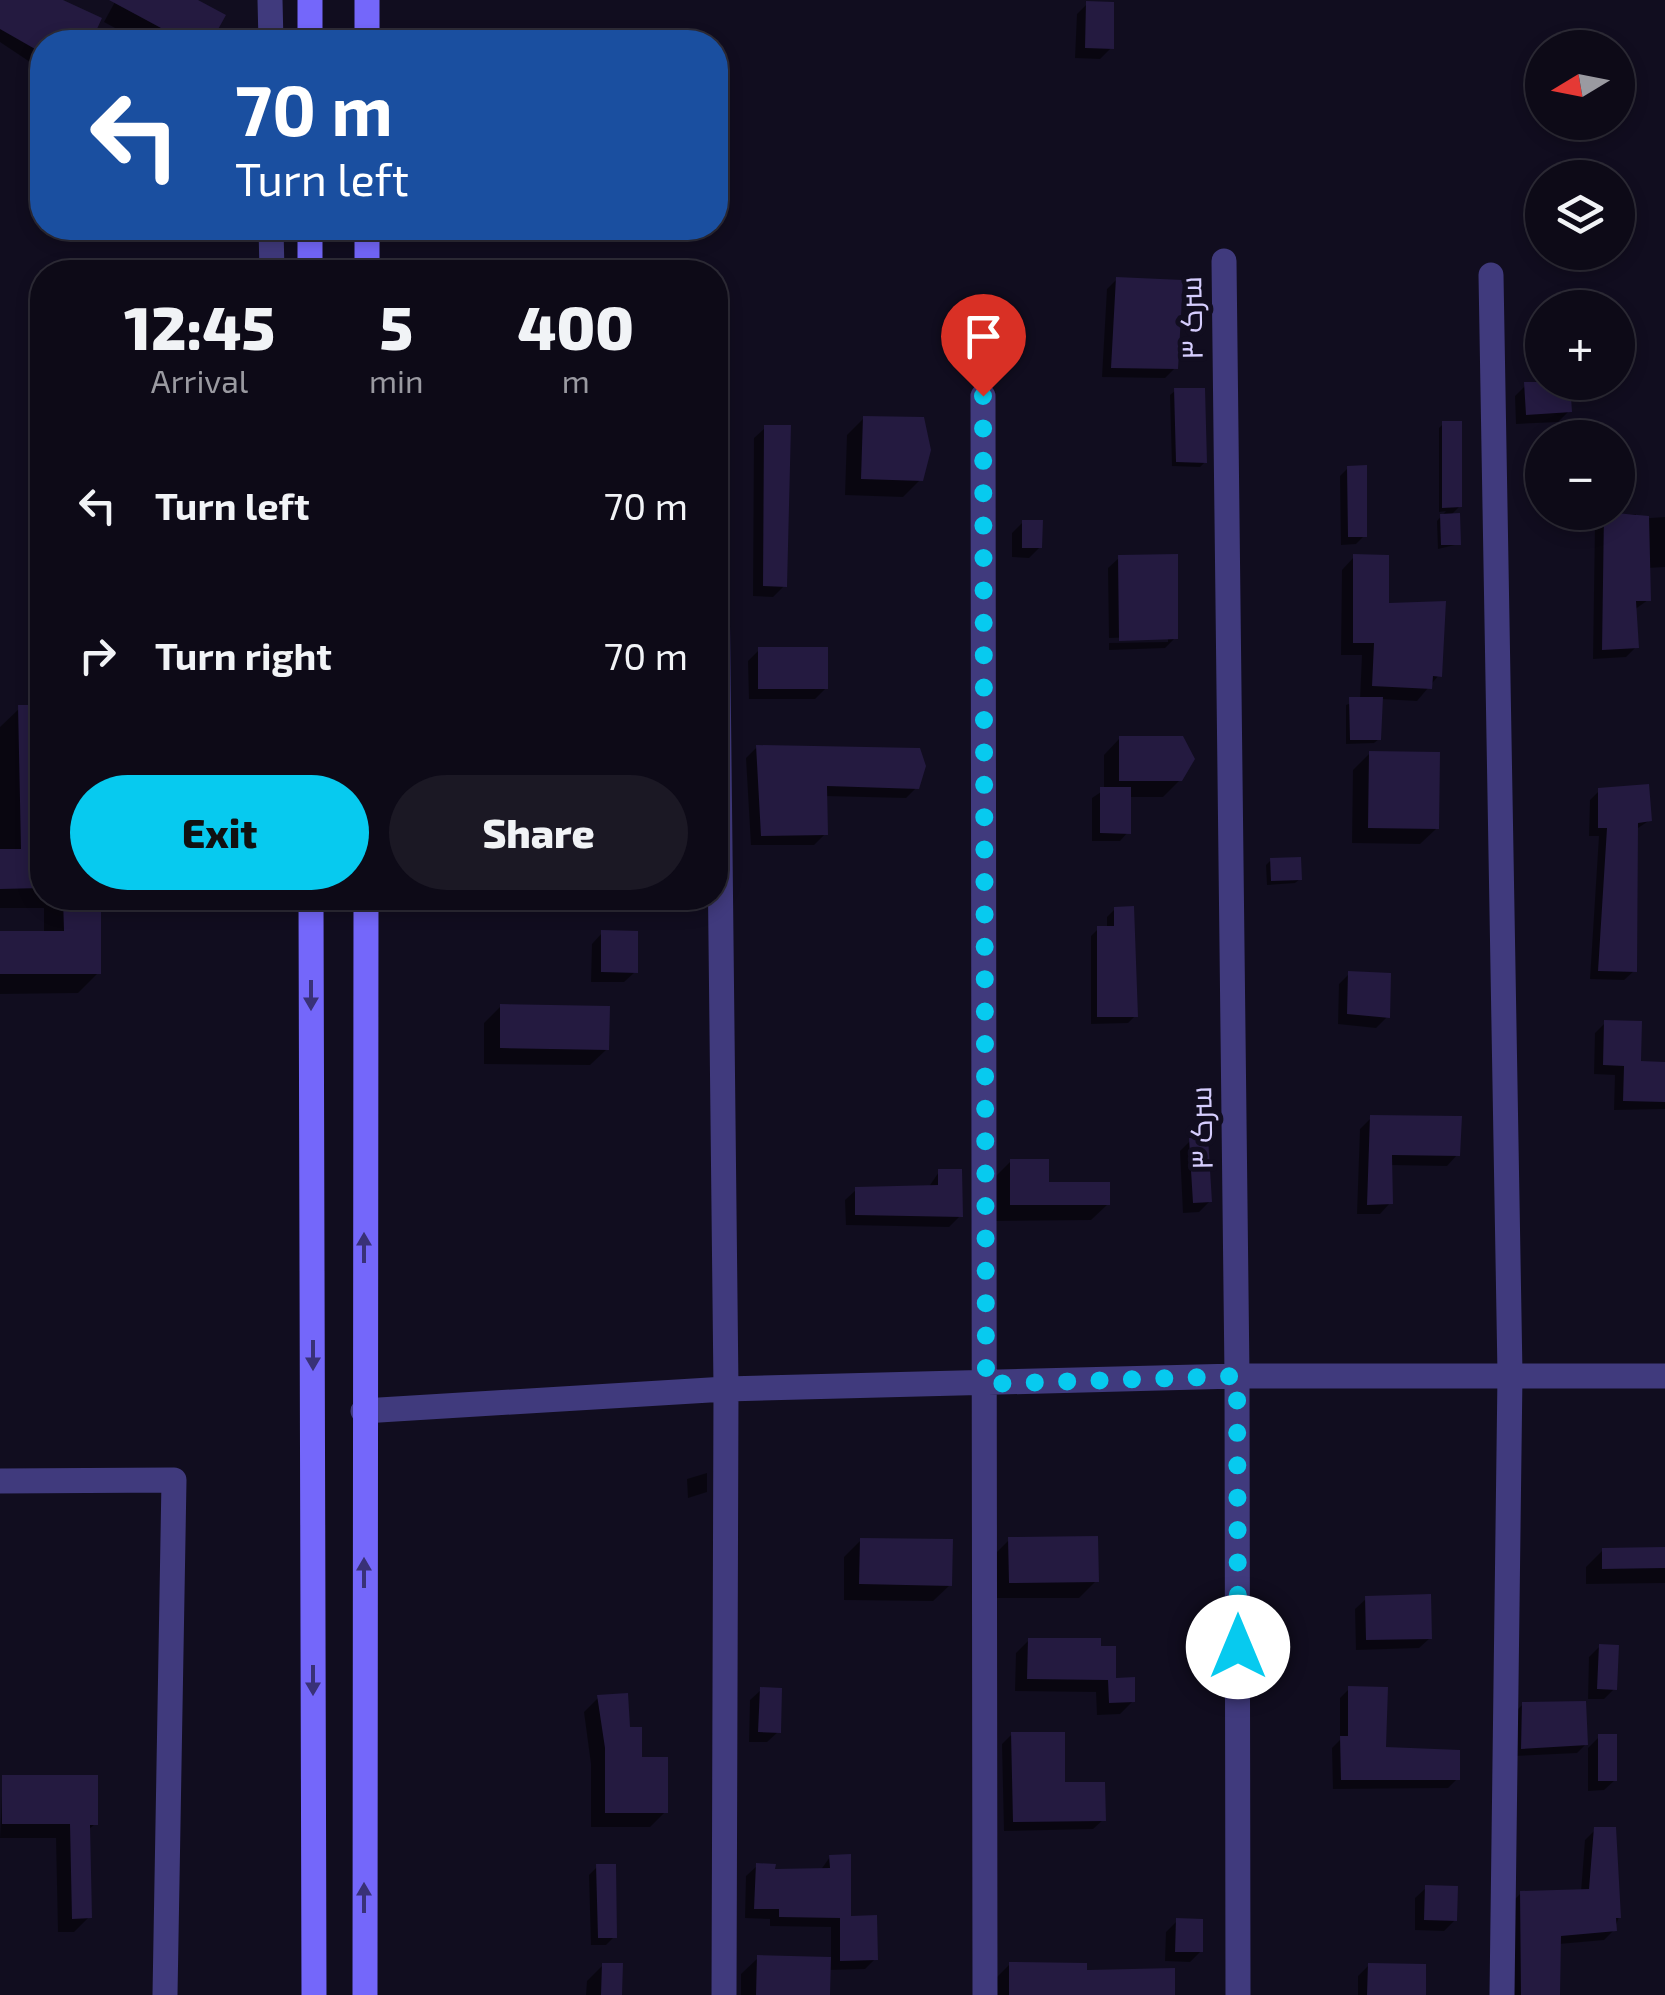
<!DOCTYPE html>
<meta charset="utf-8">
<style>
:root{--surface:#0d0a17;--page:#1b1824;--text:#f1f3f6;--muted:#9a9aa1;--line:#2d2b36;--accent:#07caef}
body{margin:0;font-family:"Exo 2",Cairo,sans-serif;background:var(--page);color:var(--text);height:100vh;display:flex;flex-direction:column;font-size:38px;white-space:nowrap}
*{box-sizing:border-box;margin:0}
p{font-size:32px;color:var(--muted)}
.icon{flex:none;width:55px;height:55px;fill:none;stroke:currentColor;stroke-width:2;stroke-linecap:round;stroke-linejoin:round}
.map{position:relative;flex:1;overflow:hidden}
.sheet{position:absolute;left:30px;top:260px;width:698px;height:650px;display:flex;flex-direction:column;background:var(--surface);border-radius:40px;box-shadow:0 5px 15px #0003,0 0 0 2px var(--line)}
.sheet>*{flex:none}
.guide{position:absolute;left:30px;top:30px;width:698px;height:210px;border-radius:40px;box-shadow:0 5px 15px #0003,0 0 0 2px var(--line);background:#1a4fa0;color:#fff;overflow:hidden}
.needle{width:65px;rotate:260deg}
.fabs{position:absolute;left:1525px;top:30px;display:grid;gap:20px}
.fabs a{display:grid;place-items:center;width:110px;height:110px;border-radius:50%;background:var(--surface);box-shadow:0 5px 15px #0003,0 0 0 2px var(--line);font-size:50px}
.pin{position:absolute;display:grid;place-items:center;width:85px;height:85px;color:#fff;margin:-102px -42px;border-radius:50% 50% 50% 0;rotate:-45deg;box-shadow:0 0 10px #0007}
.pin .icon{rotate:45deg}
.me{position:absolute;width:110px;margin:-55px;rotate:0deg;stroke-linejoin:round;filter:drop-shadow(0 0 8px #0008)}
.turn{display:flex;align-items:center;gap:35px;height:210px;padding:0 40px;font-size:45px}
.turn .icon{width:130px;height:130px;stroke-width:2.5}
.turn b{display:block;font-size:70px;line-height:85px}
.eta{display:flex;justify-content:space-evenly;align-items:center;height:170px;text-align:center}
.eta b{font-size:60px;font-weight:800;line-height:70px}
.primary-button{display:flex;gap:20px;margin-top:auto;padding:20px 40px}
.primary-button a{flex:1;height:115px;border-radius:60px;background:var(--accent);color:#111;font-size:40px;font-weight:800;line-height:115px;text-align:center}
.primary-button a+a{background:var(--page);color:var(--text)}
ul{padding:0;list-style:none}
li{display:flex;align-items:center;gap:30px;height:150px;padding:0 40px}
li div{flex:1}
li b{display:block;font-size:38px}
li em{font-style:normal}
.map>svg:first-child{display:block}
.shadow{fill:#0007}
.building{fill:#241a40}
.lines{fill:none;stroke-linecap:round;stroke-linejoin:round}
.minor{stroke:#403a7d;stroke-width:25}
.secondary{stroke:#7467fa;stroke-width:25}
.oneway{fill:#393177}
.route{stroke:#07caef;stroke-width:18;stroke-dasharray:0 32.4}
.labels{text-anchor:middle;stroke-width:10;stroke-linejoin:round;paint-order:stroke}
.street-label{font-size:30px;fill:#d5cdfd;stroke:#110d1f}
</style>
<div class="map">
<svg width="1665" height="1995" viewBox="0 0 1665 1995">
<rect width="100%" height="100%" fill="#110d1f"/>
<!-- shadow -->
<path class="shadow" d="M 0,0 L 45,0 L 99,19 L 89,42 L 42,42 L 42,60 L 35,56 L 30,62 L 0,42 Z
M 116,0 L 192,0 L 222,16 L 208,42 L 141,42 L 104,22 Z
M 1087,4 L 1111,48 L 1100,59 L 1075,58 L 1077,14 Z
M 598,228 L 675,228 L 675,229 L 666,238 L 598,241 Z
M 1117,279 L 1175,368 L 1165,378 L 1102,377 L 1107,289 Z
M 1594,382 L 1616,382 L 1608,391 L 1594,391 Z
M 1526,385 L 1569,411 L 1558,422 L 1516,424 L 1515,396 Z
M 1175,391 L 1205,462 L 1200,467 L 1172,466 L 1170,395 Z
M 864,418 L 920,480 L 903,497 L 845,495 L 847,435 Z
M 1443,424 L 1460,506 L 1450,516 L 1459,544 L 1438,549 L 1437,521 L 1446,511 L 1439,512 L 1439,428 Z
M 765,428 L 784,586 L 773,597 L 753,596 L 754,438 Z
M 1348,468 L 1364,536 L 1356,544 L 1341,545 L 1340,476 Z
M 1605,514 L 1636,514 L 1636,519 L 1665,517 L 1665,567 L 1647,568 L 1648,600 L 1634,610 L 1636,647 L 1626,657 L 1593,659 L 1595,524 Z
M 1023,522 L 1040,547 L 1029,558 L 1012,557 L 1012,533 Z
M 1354,557 L 1439,675 L 1417,701 L 1381,699 L 1379,739 L 1374,743 L 1346,744 L 1346,705 L 1360,700 L 1362,655 L 1341,655 L 1342,570 Z
M 1119,558 L 1175,638 L 1165,648 L 1109,650 L 1109,643 L 1168,642 L 1168,636 L 1109,638 L 1108,568 Z
M 759,650 L 826,688 L 815,699 L 749,699 L 748,661 Z
M 42,706 L 42,898 L 98,898 L 98,973 L 78,993 L 0,994 L 0,934 L 44,934 L 44,908 L 0,908 L 0,727 L 20,708 Z
M 1120,738 L 1180,780 L 1163,797 L 1128,797 L 1128,832 L 1120,841 L 1092,841 L 1092,798 L 1104,790 L 1104,755 Z
M 757,747 L 917,787 L 906,798 L 825,796 L 825,834 L 814,845 L 751,845 L 746,758 Z
M 1370,753 L 1437,828 L 1420,844 L 1352,843 L 1353,770 Z
M 1599,791 L 1650,820 L 1635,830 L 1634,971 L 1624,980 L 1590,979 L 1599,836 L 1589,836 L 1590,800 Z
M 1271,860 L 1300,879 L 1295,883 L 1267,885 L 1266,865 Z
M 1115,909 L 1135,1016 L 1128,1023 L 1091,1024 L 1091,936 L 1098,929 L 1107,928 L 1107,917 Z
M 602,933 L 635,972 L 624,982 L 591,982 L 592,944 Z
M 1349,974 L 1387,1017 L 1376,1028 L 1338,1024 L 1339,984 Z
M 501,1006 L 607,1049 L 590,1065 L 484,1064 L 484,1023 Z
M 1605,1023 L 1639,1063 L 1665,1065 L 1665,1109 L 1614,1110 L 1615,1075 L 1594,1074 L 1595,1033 Z
M 1371,1118 L 1457,1155 L 1447,1166 L 1390,1165 L 1390,1203 L 1380,1214 L 1357,1214 L 1360,1129 Z
M 1191,1140 L 1210,1201 L 1199,1212 L 1183,1213 L 1180,1151 Z
M 1011,1161 L 1047,1185 L 1108,1204 L 1091,1220 L 995,1221 L 994,1178 Z
M 939,1172 L 960,1216 L 949,1227 L 846,1225 L 845,1200 L 856,1190 L 928,1188 Z
M 707,1473 L 707,1492 L 688,1498 L 687,1479 Z
M 1010,1539 L 1096,1581 L 1079,1598 L 993,1598 L 993,1556 Z
M 861,1540 L 950,1585 L 933,1601 L 844,1600 L 844,1557 Z
M 1665,1549 L 1665,1583 L 1586,1584 L 1586,1567 L 1603,1550 Z
M 1366,1599 L 1430,1638 L 1419,1648 L 1356,1650 L 1355,1609 Z
M 1029,1640 L 1114,1680 L 1133,1701 L 1120,1714 L 1097,1715 L 1096,1692 L 1015,1691 L 1016,1653 Z
M 1600,1646 L 1615,1688 L 1604,1699 L 1588,1699 L 1589,1657 Z
M 1349,1689 L 1384,1750 L 1457,1779 L 1448,1788 L 1333,1789 L 1332,1748 L 1340,1740 L 1340,1698 Z
M 761,1690 L 778,1732 L 767,1742 L 749,1742 L 750,1700 Z
M 598,1698 L 628,1730 L 665,1812 L 650,1827 L 591,1827 L 591,1764 L 584,1712 Z
M 1523,1704 L 1586,1744 L 1577,1753 L 1514,1756 L 1514,1713 Z
M 1012,1734 L 1103,1820 L 1093,1829 L 1004,1831 L 1002,1744 Z
M 1599,1737 L 1615,1780 L 1604,1790 L 1588,1791 L 1588,1748 Z
M 3,1777 L 95,1824 L 87,1831 L 89,1917 L 74,1932 L 58,1932 L 56,1838 L 0,1838 Z
M 1595,1830 L 1619,1917 L 1614,1930 L 1604,1940 L 1559,1944 L 1559,1995 L 1511,1995 L 1511,1903 L 1521,1893 L 1581,1892 L 1585,1840 Z
M 830,1857 L 849,1919 L 875,1959 L 865,1969 L 828,1970 L 828,1995 L 741,1995 L 741,1974 L 758,1958 L 831,1960 L 831,1927 L 770,1926 L 770,1919 L 745,1918 L 746,1876 L 757,1866 L 773,1872 L 820,1871 Z
M 597,1867 L 614,1937 L 606,1945 L 591,1945 L 589,1875 Z
M 1426,1888 L 1455,1920 L 1444,1931 L 1415,1930 L 1415,1898 Z
M 1177,1921 L 1201,1951 L 1190,1962 L 1165,1961 L 1166,1932 Z
M 1010,1964 L 1085,1972 L 1173,1995 L 994,1995 L 994,1980 Z
M 603,1965 L 620,1995 L 586,1995 L 587,1981 Z
M 1369,1965 L 1423,1995 L 1358,1995 L 1358,1976 Z"/>
<!-- building -->
<path class="building" d="M 0,0 L 63,0 L 102,18 L 91,42 L 42,42 L 42,53 L 0,29 Z
M 109,0 L 198,0 L 226,15 L 211,42 L 187,42 Z
M 1086,1 L 1114,2 L 1114,49 L 1085,48 Z
M 1116,277 L 1183,280 L 1178,369 L 1111,368 Z
M 1524,382 L 1570,382 L 1572,412 L 1526,415 Z
M 1174,388 L 1205,388 L 1207,463 L 1176,462 Z
M 863,416 L 924,417 L 931,450 L 923,481 L 861,479 Z
M 1442,421 L 1462,421 L 1462,507 L 1442,508 Z
M 764,425 L 791,425 L 787,587 L 763,586 Z
M 1367,465 L 1367,537 L 1348,537 L 1347,466 Z
M 1604,512 L 1649,516 L 1651,601 L 1636,601 L 1639,648 L 1602,650 Z
M 1460,513 L 1461,545 L 1441,545 L 1440,514 Z
M 1022,520 L 1043,520 L 1042,548 L 1022,548 Z
M 1178,554 L 1178,639 L 1119,641 L 1118,555 Z
M 1353,554 L 1389,555 L 1389,603 L 1446,601 L 1442,677 L 1433,676 L 1432,689 L 1372,686 L 1374,643 L 1353,643 Z
M 758,647 L 828,647 L 828,689 L 758,689 Z
M 1349,697 L 1383,697 L 1381,740 L 1350,740 Z
M 18,705 L 42,705 L 42,888 L 0,889 L 0,849 L 21,849 Z
M 1119,736 L 1183,736 L 1195,759 L 1182,781 L 1119,781 Z
M 756,745 L 920,748 L 926,766 L 919,789 L 827,786 L 828,835 L 761,836 Z
M 1369,751 L 1440,752 L 1439,829 L 1368,828 Z
M 1649,784 L 1652,821 L 1638,823 L 1637,972 L 1598,971 L 1607,828 L 1598,828 L 1598,788 Z
M 1100,787 L 1131,787 L 1131,834 L 1100,833 Z
M 1301,857 L 1302,880 L 1271,881 L 1270,858 Z
M 63,898 L 101,898 L 101,974 L 0,974 L 0,931 L 64,931 Z
M 1134,906 L 1138,1017 L 1097,1017 L 1097,926 L 1114,926 L 1114,907 Z
M 601,930 L 638,931 L 638,973 L 601,972 Z
M 1348,971 L 1391,973 L 1390,1018 L 1347,1014 Z
M 500,1004 L 610,1006 L 609,1050 L 500,1048 Z
M 1604,1020 L 1642,1021 L 1641,1061 L 1665,1062 L 1665,1102 L 1623,1101 L 1624,1066 L 1603,1065 Z
M 1370,1115 L 1462,1116 L 1460,1156 L 1392,1155 L 1393,1204 L 1367,1205 Z
M 1208,1137 L 1212,1202 L 1193,1203 L 1189,1138 Z
M 1010,1159 L 1049,1159 L 1049,1182 L 1110,1182 L 1110,1205 L 1010,1205 Z
M 938,1169 L 962,1169 L 963,1217 L 855,1215 L 855,1187 L 938,1185 Z
M 1098,1536 L 1099,1582 L 1009,1583 L 1008,1537 Z
M 860,1538 L 953,1539 L 952,1586 L 859,1584 Z
M 1665,1547 L 1665,1568 L 1602,1569 L 1602,1548 Z
M 1431,1594 L 1432,1639 L 1366,1640 L 1365,1596 Z
M 1028,1638 L 1101,1638 L 1101,1646 L 1116,1646 L 1116,1678 L 1135,1677 L 1135,1702 L 1109,1703 L 1108,1680 L 1027,1679 Z
M 1599,1644 L 1619,1645 L 1617,1690 L 1597,1689 Z
M 1348,1686 L 1388,1687 L 1386,1747 L 1460,1750 L 1460,1780 L 1341,1780 L 1340,1736 L 1348,1736 Z
M 760,1687 L 782,1688 L 781,1733 L 758,1732 Z
M 628,1693 L 630,1727 L 642,1727 L 642,1757 L 668,1757 L 668,1813 L 605,1813 L 605,1748 L 597,1695 Z
M 1586,1701 L 1588,1745 L 1521,1749 L 1522,1702 Z
M 1011,1732 L 1065,1732 L 1065,1782 L 1105,1782 L 1106,1821 L 1013,1822 Z
M 1598,1734 L 1617,1734 L 1617,1781 L 1598,1781 Z
M 2,1775 L 98,1775 L 98,1825 L 90,1825 L 92,1918 L 72,1919 L 70,1824 L 2,1824 Z
M 1594,1827 L 1616,1827 L 1621,1918 L 1616,1918 L 1617,1931 L 1561,1936 L 1560,1995 L 1521,1995 L 1520,1891 L 1589,1889 Z
M 851,1854 L 851,1916 L 877,1915 L 878,1960 L 840,1961 L 840,1918 L 779,1917 L 779,1909 L 754,1909 L 756,1863 L 776,1864 L 775,1869 L 830,1868 L 829,1855 Z
M 596,1864 L 616,1864 L 617,1938 L 598,1938 Z
M 1425,1885 L 1458,1886 L 1457,1921 L 1424,1920 Z
M 1176,1918 L 1203,1919 L 1203,1952 L 1175,1952 Z
M 757,1955 L 831,1957 L 830,1995 L 756,1995 Z
M 1009,1962 L 1087,1963 L 1087,1970 L 1175,1968 L 1175,1995 L 1009,1995 Z
M 602,1963 L 623,1963 L 622,1995 L 601,1995 Z
M 1368,1963 L 1426,1964 L 1426,1995 L 1367,1995 Z"/>
<g class="lines">
<!-- minor -->
<path class="minor" d="M 270,0 L 271,42
M 271,228 L 272,272
M 1224,261 L 1237,1376 L 1238,1995
M 1491,275 L 1510,1374 L 1502,1995
M 983,396 L 985,1995
M 715,401 L 726,1389 L 724,1995
M 363,1411 L 726,1389 L 1237,1376 L 1665,1376
M 0,1481 L 174,1480 L 165,1995"/>
<!-- secondary -->
<path class="secondary" d="M 310,0 L 310,42
M 367,0 L 367,42
M 310,228 L 310,272
M 367,228 L 367,272
M 311,898 L 314,1995
M 365,1995 L 366,898"/>
</g>
<!-- one-way arrows -->
<defs><path id="oneway-solid" d="M-6-.8H1V-3.2L6.5 0L1 3.2V.8H-6Z" transform="scale(2.5)"/></defs>
<g class="oneway">
<use href="#oneway-solid" transform="translate(311 995) rotate(90)"/>
<use href="#oneway-solid" transform="translate(364 1248) rotate(-90)"/>
<use href="#oneway-solid" transform="translate(313 1355) rotate(90)"/>
<use href="#oneway-solid" transform="translate(364 1573) rotate(-90)"/>
<use href="#oneway-solid" transform="translate(313 1680) rotate(90)"/>
<use href="#oneway-solid" transform="translate(364 1898) rotate(-90)"/>
</g>
<g class="lines">
<!-- route -->
<path class="route" d="M 983,396 L 986,1384 L 1237,1376 L 1238,1647"/>
</g>
<g class="labels">
<!-- street labels -->
<g class="street-label">
<text transform="translate(1192 318) rotate(-91)" y="10">سرک ۳</text>
<text transform="translate(1202 1128) rotate(-91)" y="10">سرک ۳</text>
</g>
</g>
</svg>
<div class="fabs">
<a><svg class="needle" viewBox="-14 -14 28 28"><path d="M0-13l5 13h-10z" fill="#e53935"/><path d="M0 13l5-13h-10z" fill="#9a9aa1"/></svg></a>
<a><svg class="icon" aria-label="layers" viewBox="0 0 24 24"><path d="M12 4l9 5-9 5-9-5zM3 14l9 5 9-5"/></svg></a>
<a>+</a>
<a>−</a>
</div>
<div class="pin" style="left:983px;top:396px;background:#d93025"><svg class="icon" aria-label="arrive" viewBox="0 0 24 24"><path d="M6 21V4h12l-3 4 3 4H6"/></svg></div>
<svg class="me" style="left:1238px;top:1647px" viewBox="-20 -20 40 40"><circle r="19" fill="#fff"/><path d="M0-13L10 11 0 6-10 11z" fill="#07caef"/></svg>
<div class="guide">
<div class="turn"><svg class="icon" aria-label="left" viewBox="0 0 24 24"><path d="M17 20v-9H6M10 6l-5 5 5 5"/></svg><div><b>70 m</b>Turn left</div></div>
</div>
<section class="sheet">
<div class="eta">
<div><b>12:45</b><p>Arrival</p></div>
<div><b>5</b><p>min</p></div>
<div><b>400</b><p>m</p></div>
</div>
<ul>
<li><svg class="icon" aria-label="left" viewBox="0 0 24 24"><path d="M17 20v-9H6M10 6l-5 5 5 5"/></svg><div><b>Turn left</b></div><em>70 m</em></li>
<li><svg class="icon" aria-label="right" viewBox="0 0 24 24"><path d="M7 20v-9h11M14 6l5 5-5 5"/></svg><div><b>Turn right</b></div><em>70 m</em></li>
</ul>
<div class="primary-button"><a>Exit</a><a>Share</a></div>
</section>
</div>
